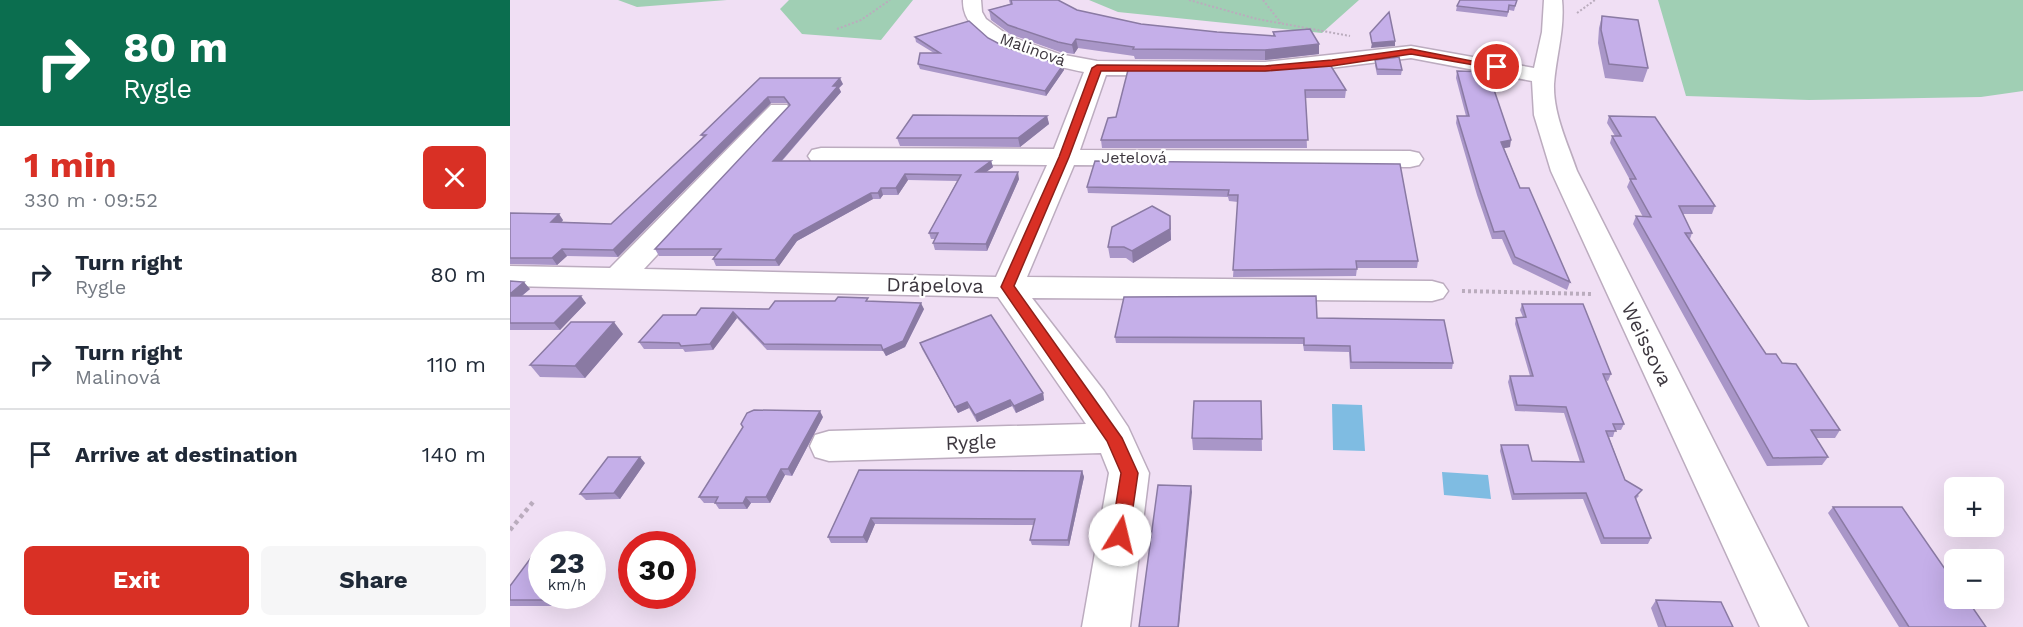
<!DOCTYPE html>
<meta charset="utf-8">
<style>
:root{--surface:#fff;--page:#f6f6f7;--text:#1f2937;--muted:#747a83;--line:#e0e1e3;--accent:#d93025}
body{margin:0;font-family:"Work Sans",sans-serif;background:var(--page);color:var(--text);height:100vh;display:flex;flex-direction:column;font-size:22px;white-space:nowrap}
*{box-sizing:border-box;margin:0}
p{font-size:20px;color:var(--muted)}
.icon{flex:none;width:33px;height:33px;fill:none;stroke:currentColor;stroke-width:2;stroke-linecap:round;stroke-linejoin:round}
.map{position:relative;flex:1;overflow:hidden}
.details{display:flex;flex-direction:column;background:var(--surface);width:510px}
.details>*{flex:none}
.hud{background:#0b6e4f;color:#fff;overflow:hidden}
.buttons{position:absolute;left:1434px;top:477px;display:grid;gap:12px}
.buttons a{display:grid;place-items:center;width:60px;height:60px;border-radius:9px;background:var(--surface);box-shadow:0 6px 24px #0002;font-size:30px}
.speed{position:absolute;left:18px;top:531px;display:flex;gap:12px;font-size:30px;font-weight:700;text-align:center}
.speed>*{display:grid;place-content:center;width:78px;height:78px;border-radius:50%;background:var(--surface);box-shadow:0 6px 24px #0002;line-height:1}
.speed small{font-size:15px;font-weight:400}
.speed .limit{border:9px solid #d22;background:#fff;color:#111}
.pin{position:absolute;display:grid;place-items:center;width:51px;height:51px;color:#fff;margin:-26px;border:3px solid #fff;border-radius:50%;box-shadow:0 2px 6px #0007}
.me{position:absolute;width:66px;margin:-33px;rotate:9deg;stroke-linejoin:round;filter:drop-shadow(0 0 4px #0008)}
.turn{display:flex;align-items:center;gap:21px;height:126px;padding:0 24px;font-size:27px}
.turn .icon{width:78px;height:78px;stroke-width:2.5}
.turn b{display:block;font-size:42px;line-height:51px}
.round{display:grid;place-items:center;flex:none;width:63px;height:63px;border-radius:9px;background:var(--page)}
.overview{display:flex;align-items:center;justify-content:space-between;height:102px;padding:0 24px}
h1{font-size:36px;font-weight:700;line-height:45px;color:var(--accent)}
.primary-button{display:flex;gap:12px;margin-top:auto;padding:12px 24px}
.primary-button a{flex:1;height:69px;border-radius:9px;background:var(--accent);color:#fff;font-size:24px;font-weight:700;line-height:69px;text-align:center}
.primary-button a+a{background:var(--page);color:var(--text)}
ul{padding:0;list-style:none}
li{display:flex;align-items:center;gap:18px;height:90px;padding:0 24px;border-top:2px solid var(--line)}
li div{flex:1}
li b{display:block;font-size:22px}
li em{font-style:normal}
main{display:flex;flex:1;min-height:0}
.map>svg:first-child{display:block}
.green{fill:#a0cfb4}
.water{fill:#7fbce2}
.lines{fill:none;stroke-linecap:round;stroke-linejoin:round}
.minor-casing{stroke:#bcacbf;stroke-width:3}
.path-far2{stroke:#baacbd;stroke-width:2;stroke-dasharray:2 2;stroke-linecap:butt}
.path-far1{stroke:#baacbd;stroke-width:4;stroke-dasharray:3 3;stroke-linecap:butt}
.path{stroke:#baacbd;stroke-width:4.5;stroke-dasharray:4 4;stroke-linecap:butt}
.minor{fill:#fff;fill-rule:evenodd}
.wall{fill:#a996c8}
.shaded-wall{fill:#8a7aa3}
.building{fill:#c5afe9;stroke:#8a7aa3;stroke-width:1.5}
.route{fill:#d93025;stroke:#8d1f18;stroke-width:1.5}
.labels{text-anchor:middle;stroke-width:4.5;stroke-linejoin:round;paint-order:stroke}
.far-street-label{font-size:16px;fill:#3d373f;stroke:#fff}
.street-label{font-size:20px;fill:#3d373f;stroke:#fff}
</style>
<main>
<section class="details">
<div class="hud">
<div class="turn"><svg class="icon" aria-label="right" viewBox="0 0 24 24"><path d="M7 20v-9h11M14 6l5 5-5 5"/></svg><div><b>80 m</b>Rygle</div></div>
</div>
<div class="overview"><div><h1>1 min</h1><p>330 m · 09:52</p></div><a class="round" style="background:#d93025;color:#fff"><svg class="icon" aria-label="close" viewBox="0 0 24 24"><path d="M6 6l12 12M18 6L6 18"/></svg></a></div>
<ul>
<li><svg class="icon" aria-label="right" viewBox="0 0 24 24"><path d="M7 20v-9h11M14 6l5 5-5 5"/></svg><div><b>Turn right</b><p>Rygle</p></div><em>80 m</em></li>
<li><svg class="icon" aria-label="right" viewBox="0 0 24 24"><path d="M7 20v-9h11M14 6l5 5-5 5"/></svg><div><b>Turn right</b><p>Malinová</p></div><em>110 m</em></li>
<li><svg class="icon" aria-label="arrive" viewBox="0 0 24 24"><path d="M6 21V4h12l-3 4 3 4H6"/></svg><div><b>Arrive at destination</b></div><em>140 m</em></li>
</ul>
<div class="primary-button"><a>Exit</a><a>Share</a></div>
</section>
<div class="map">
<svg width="1513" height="627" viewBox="0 0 1513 627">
<rect width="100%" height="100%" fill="#f0dff4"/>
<!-- green -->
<path class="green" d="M 108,0 L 217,0 L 127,7 Z
M 279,0 L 403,0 L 371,40 L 292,34 L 270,9 Z
M 579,0 L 849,0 L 812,33 L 608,12 Z
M 1148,0 L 1513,0 L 1513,91 L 1471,97 L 1299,100 L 1176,96 Z"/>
<!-- water -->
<path class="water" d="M 822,404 L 852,405 L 855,451 L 823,450 Z
M 932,472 L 978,475 L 981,499 L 934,495 Z"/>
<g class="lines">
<defs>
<path id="minor" d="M 453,0 L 471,0 L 472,12 L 476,19 L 499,36 L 549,54 L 587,61 L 755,62 L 901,46 L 1024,68 L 1032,32 L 1034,0 L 1052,0 C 1055,29 1046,56 1044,84 C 1043,114 1058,144 1067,171 L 1298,627 L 1250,627 L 1041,171 L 1024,115 L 1022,81 L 901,58 L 755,76 L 596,75 L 570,150 L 900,151 L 909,153 L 913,159 L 909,165 L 900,167 L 564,165 L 517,277 L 922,281 L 933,284 L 938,291 L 933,298 L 922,301 L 522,298 L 594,391 L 618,427 L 639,473 L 620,627 L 572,627 L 599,473 L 591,453 L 319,461 L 305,457 L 300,446 L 305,435 L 319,431 L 576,424 L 488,297 L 0,286 L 0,266 L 100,268 L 261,105 L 277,105 L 281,110 L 277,115 L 134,269 L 486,277 L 537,165 L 311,164 L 302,162 L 298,156 L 302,150 L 311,148 L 544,149 L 574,72 C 538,65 451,47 453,0 Z"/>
</defs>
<!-- minor casing -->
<use href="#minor" class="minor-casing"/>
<!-- path-far2 -->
<path class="path-far2" d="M 679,0 L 747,19 L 840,36
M 753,0 L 771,23
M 1067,13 L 1085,0
M 327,29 L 351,20 L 380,0"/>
<!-- path-far1 -->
<path class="path-far1" d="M 952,291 L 1082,294"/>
<!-- path -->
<path class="path" d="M 0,530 L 23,502"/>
<!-- minor -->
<use href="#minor" class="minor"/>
</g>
<!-- wall -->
<path class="wall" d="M 499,0 L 548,0 L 567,10 L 631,24 L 707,32 L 763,36 L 763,32 L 809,44 L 809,54 L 755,60 L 625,59 L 624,56 L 568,48 L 564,54 L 550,52 L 500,34 L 481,20 L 479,10 L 500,4 Z
M 1007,0 L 1004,11 L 999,10 L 997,17 L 946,11 L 947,6 Z
M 1092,16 L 1138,68 L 1133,82 L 1095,78 L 1088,43 L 1089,28 Z
M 405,37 L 478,38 L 497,48 L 554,70 L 536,96 L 410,69 L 408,64 L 424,53 L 406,42 Z
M 865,60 L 892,70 L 891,75 L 867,75 L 865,65 Z
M 618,70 L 836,90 L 835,98 L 795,98 L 797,148 L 592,148 L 591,140 L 606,117 Z
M 947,71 L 1000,147 L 994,148 L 1010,188 L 1060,282 L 1057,290 L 1003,264 L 992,239 L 982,239 L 967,195 L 946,123 L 947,116 L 956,116 L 946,78 Z
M 250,78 L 333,84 L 329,88 L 331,92 L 272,161 L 481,161 L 483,167 L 476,172 L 509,179 L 477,251 L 425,250 L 423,243 L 425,239 L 421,239 L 419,233 L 447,181 L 398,180 L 388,195 L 373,195 L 370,199 L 363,199 L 287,241 L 269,266 L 206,266 L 203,259 L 205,256 L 149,256 L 145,249 L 279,106 L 277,103 L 261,103 L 108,257 L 57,256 L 47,265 L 0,264 L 0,213 L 53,220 L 52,222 L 101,224 L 193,137 L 191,135 Z
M 537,116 L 539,124 L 510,147 L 390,146 L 387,138 Z
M 1099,116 L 1205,206 L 1202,214 L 1173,214 L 1182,233 L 1180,239 L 1256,354 L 1272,363 L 1330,430 L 1325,438 L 1306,438 L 1318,457 L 1312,465 L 1257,466 L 1123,224 L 1126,216 L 1133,217 L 1117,187 L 1120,180 L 1100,143 L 1102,136 L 1105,136 L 1097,123 Z
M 890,164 L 908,261 L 907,268 L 847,268 L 846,276 L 723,277 L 728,202 L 719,201 L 718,197 L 578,193 L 577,187 Z
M 660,216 L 661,240 L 623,263 L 616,258 L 600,258 L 598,247 Z
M 0,281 L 20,289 L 12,296 L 76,303 L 50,330 L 0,330 Z
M 360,302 L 414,309 L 395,347 L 376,356 L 373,351 L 257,350 L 227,318 L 203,350 L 175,352 L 173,349 L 134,349 L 129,342 L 186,315 Z
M 1012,304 L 1101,374 L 1098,381 L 1095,380 L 1114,424 L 1111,430 L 1105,430 L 1103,437 L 1099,437 L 1115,480 L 1129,496 L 1126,499 L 1141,538 L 1138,544 L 1091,544 L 1073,499 L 1002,500 L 990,451 L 991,445 L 1022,461 L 1070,462 L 1054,413 L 1005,411 L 998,382 L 1000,376 L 1020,376 L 1005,324 L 1006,318 L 1013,317 L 1010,310 Z
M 807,318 L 943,363 L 942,369 L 840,369 L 839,352 L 794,351 L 793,344 L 606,343 L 605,337 Z
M 113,334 L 75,378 L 30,377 L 20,365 Z
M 410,343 L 533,393 L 534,400 L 506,413 L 502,406 L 467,422 L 459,408 L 448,413 L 412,349 Z
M 751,401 L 752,451 L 683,450 L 682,438 Z
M 313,417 L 282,476 L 275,475 L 260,503 L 241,503 L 237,509 L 209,509 L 205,503 L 194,503 L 189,497 Z
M 135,463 L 110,499 L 76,500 L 70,494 Z
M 349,470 L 572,471 L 574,477 L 559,546 L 522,545 L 520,540 L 524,525 L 365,524 L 357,543 L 321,543 L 318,537 Z
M 1323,507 L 1476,627 L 1389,627 L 1318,513 Z
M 82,544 L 57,596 L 50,606 L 0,606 L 0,586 L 83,544 L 89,550 L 82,559 Z
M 1146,600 L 1223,627 L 1148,627 L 1141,608 Z"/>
<!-- shaded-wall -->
<path class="shaded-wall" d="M 566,39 L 568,48 L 564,54 L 562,45 Z
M 885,41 L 885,46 L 861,48 L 862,43 Z
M 809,44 L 809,54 L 755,60 L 755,50 Z
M 553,65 L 554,70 L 536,96 L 535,91 Z
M 330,78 L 333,84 L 329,88 L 331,92 L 266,167 L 263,161 Z
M 258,97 L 261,103 L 108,257 L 103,250 Z
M 537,116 L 539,124 L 510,147 L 508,138 Z
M 1001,140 L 1000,147 L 990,149 L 991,142 Z
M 481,161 L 483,167 L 468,178 L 466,172 Z
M 508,172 L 509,179 L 477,251 L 476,244 Z
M 395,174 L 398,180 L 388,195 L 386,188 Z
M 371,188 L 373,195 L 370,199 L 368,193 Z
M 361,193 L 363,199 L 287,241 L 269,266 L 265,260 L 284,235 Z
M 49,214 L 53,220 L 46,228 L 41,222 Z
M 660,216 L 661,240 L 623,263 L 622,251 Z
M 52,249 L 57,256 L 47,265 L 42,258 Z
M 14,282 L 20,289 L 4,302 L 0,297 L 0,294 Z
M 71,296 L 76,303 L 50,330 L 44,323 Z
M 411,303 L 414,309 L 395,347 L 376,356 L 373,350 Z
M 223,312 L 227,318 L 203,350 L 200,344 Z
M 104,322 L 113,334 L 75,378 L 65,366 Z
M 533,393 L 534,400 L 506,413 L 504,406 Z
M 500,400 L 502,406 L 467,422 L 465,415 Z
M 457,402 L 459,408 L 448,413 L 445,407 Z
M 310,411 L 313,417 L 282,476 L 278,469 Z
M 130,457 L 135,463 L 110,499 L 104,493 Z
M 271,469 L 275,475 L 260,503 L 256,497 Z
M 572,471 L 574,477 L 559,546 L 558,540 Z
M 681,486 L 682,492 L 669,627 L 668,627 Z
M 236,497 L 241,503 L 237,509 L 233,503 Z
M 361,518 L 365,524 L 357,543 L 353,537 Z
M 83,544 L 89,550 L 82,559 L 82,545 Z
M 47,596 L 57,596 L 50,606 L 44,600 Z"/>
<!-- building -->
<path class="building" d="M 501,0 L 548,0 L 567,10 L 631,24 L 707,32 L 765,36 L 763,32 L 800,29 L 809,44 L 755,50 L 623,49 L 624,47 L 566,39 L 562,45 L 548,42 L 498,25 L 479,10 L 502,4 Z
M 950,0 L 1007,0 L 1005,6 L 999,5 L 998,12 L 947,6 Z
M 879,12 L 885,41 L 862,43 L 860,33 Z
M 1092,16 L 1128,20 L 1138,68 L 1099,64 L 1091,30 Z
M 459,21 L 478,38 L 497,48 L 553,65 L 535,91 L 408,64 L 410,53 L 430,53 L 405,37 Z
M 889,57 L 892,70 L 867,69 L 865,60 Z
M 819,63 L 836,90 L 795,90 L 798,140 L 591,140 L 598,118 L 606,117 L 618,70 L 755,71 Z
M 947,71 L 978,72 L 1001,140 L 991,142 L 1010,188 L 1019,188 L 1060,282 L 1005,257 L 994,231 L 984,232 L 969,188 L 947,116 L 959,116 Z
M 250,78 L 330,78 L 323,86 L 328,86 L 263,161 L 481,161 L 466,172 L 508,172 L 476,244 L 423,243 L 428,233 L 419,233 L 451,175 L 395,174 L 386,188 L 371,188 L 368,193 L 361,193 L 284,235 L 265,260 L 203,259 L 211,249 L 145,249 L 280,105 L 274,97 L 258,97 L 103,250 L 52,249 L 42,258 L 0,258 L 0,213 L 49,214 L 41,222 L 101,224 L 196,135 L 191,135 Z
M 403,115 L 537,116 L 508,138 L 387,138 Z
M 1099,116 L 1145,117 L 1205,206 L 1169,206 L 1182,233 L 1175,233 L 1256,354 L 1266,354 L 1272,363 L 1286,364 L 1330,430 L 1301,430 L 1318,457 L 1263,458 L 1126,216 L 1141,217 L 1120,179 L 1126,179 L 1102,136 L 1111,136 Z
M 585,161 L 890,164 L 908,261 L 846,261 L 847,269 L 723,270 L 728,195 L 718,195 L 719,190 L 577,187 Z
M 642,206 L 660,216 L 660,229 L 622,251 L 614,247 L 598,247 L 602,227 Z
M 0,281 L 14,282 L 0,294 Z
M 0,296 L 71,296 L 44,323 L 0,323 Z
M 806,296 L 807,318 L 934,320 L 943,363 L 841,362 L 840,346 L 794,345 L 794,338 L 605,337 L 614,297 Z
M 328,297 L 358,298 L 356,301 L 411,303 L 393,341 L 373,350 L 371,345 L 254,344 L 223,312 L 200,344 L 171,346 L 169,343 L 129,342 L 153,315 L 186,315 L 191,308 L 259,309 L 265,301 L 325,301 Z
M 1012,304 L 1073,304 L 1101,374 L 1093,374 L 1114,424 L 1103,424 L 1106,431 L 1096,431 L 1115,480 L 1132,490 L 1125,497 L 1141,538 L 1094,538 L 1076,493 L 1004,494 L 991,445 L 1018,445 L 1022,461 L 1074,462 L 1056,407 L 1007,405 L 1000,376 L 1023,376 L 1006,318 L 1016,317 Z
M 481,315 L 533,393 L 504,406 L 500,400 L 465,415 L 457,402 L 445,407 L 410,343 Z
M 61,322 L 104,322 L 65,366 L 20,365 Z
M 684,401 L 751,401 L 752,439 L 682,438 Z
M 244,410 L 310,411 L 278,469 L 271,469 L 256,497 L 236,497 L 233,503 L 205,503 L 208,497 L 189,497 L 233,427 L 231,424 L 237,413 Z
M 98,457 L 130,457 L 104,493 L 70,494 Z
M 349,470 L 572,471 L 558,540 L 520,540 L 525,519 L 361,518 L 353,537 L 318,537 Z
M 648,485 L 681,486 L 668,627 L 629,627 Z
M 1323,507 L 1392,507 L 1444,582 L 1444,598 L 1456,598 L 1476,627 L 1399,627 Z
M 32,543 L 83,544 L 32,544 L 32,596 L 47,596 L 44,600 L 0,600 L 0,586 Z
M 1146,600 L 1211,602 L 1223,627 L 1156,627 Z"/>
<!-- route -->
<path class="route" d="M 901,49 L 992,67 L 987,69 L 901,54 L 822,66 L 755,71 L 591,71 L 559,157 L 504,286 L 612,438 L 628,473 L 619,535 L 616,541 L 610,543 L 604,541 L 601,535 L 611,473 L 597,441 L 491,287 L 549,157 L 582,68 L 587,65 L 755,66 L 822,60 Z"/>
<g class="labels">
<!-- far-street labels -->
<g class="far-street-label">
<text transform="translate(523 49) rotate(20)" y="6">Malinová</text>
<text x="624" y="163">Jetelová</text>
</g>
<!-- street labels -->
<g class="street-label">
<text transform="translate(425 285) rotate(1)" y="7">Drápelova</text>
<text transform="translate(1137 344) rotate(64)" y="7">Weissova</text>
<text transform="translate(461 442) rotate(-2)" y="7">Rygle</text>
</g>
</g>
</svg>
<div class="buttons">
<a>+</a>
<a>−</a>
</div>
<div class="speed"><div>23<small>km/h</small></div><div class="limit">30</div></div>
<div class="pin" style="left:987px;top:67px;background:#d93025"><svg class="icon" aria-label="arrive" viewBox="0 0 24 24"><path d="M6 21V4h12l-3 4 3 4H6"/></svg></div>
<svg class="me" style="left:610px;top:535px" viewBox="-20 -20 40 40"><circle r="19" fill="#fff"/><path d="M0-13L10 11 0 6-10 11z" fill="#d93025"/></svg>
</div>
</main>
